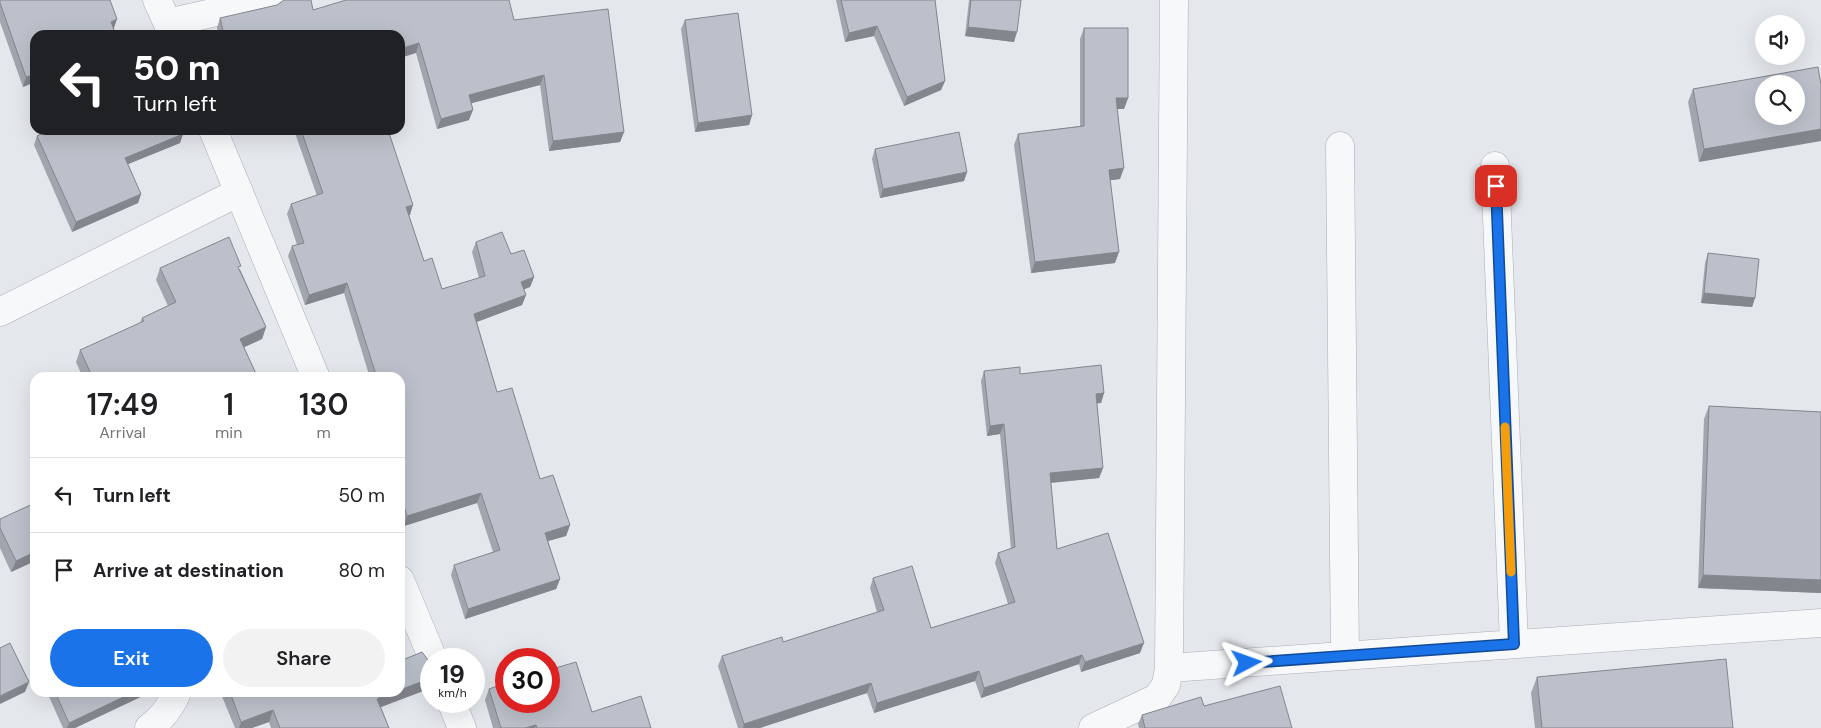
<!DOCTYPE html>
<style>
:root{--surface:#fff;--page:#f2f2f2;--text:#202124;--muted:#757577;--line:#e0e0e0;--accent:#1a73e8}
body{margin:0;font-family:"DM Sans",sans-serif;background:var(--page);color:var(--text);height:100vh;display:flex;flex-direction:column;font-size:19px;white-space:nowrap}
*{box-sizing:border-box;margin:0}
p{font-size:16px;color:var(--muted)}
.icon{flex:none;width:28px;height:28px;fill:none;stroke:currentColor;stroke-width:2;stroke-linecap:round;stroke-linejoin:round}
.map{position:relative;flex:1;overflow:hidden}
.details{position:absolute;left:30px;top:372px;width:375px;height:325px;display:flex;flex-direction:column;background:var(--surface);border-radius:15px;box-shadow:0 5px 20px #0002}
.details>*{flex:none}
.guide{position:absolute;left:30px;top:30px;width:375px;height:105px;border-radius:15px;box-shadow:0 5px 20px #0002;background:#202124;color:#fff;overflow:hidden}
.buttons{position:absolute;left:1755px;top:15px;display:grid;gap:10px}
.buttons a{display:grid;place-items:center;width:50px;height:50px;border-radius:50%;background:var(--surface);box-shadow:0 5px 20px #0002;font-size:25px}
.speed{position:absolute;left:420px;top:648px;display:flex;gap:10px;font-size:25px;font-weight:700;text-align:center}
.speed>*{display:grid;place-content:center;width:65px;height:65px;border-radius:50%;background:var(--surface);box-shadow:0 5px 20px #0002;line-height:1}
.speed small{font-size:12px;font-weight:400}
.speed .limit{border:8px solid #d22;background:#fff;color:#111}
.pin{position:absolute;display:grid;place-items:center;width:42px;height:42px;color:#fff;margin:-21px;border-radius:10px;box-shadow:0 2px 8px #0006}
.me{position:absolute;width:55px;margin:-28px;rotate:86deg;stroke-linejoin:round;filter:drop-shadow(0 0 4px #0008)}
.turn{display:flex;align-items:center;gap:18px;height:105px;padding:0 20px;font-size:22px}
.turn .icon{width:65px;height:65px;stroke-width:2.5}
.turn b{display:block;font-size:35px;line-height:42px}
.eta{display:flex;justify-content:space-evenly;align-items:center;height:85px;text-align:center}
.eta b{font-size:30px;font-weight:600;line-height:35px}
.action{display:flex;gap:10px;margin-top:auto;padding:10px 20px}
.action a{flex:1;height:58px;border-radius:30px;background:var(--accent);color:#fff;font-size:20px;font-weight:600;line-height:58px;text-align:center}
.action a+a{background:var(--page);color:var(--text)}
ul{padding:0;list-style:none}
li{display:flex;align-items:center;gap:15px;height:75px;padding:0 20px;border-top:1px solid var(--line)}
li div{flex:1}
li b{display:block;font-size:19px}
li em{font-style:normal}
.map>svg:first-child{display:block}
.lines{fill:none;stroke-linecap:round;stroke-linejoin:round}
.minor-casing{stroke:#a9aeb7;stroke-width:29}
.tertiary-casing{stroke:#a9aeb7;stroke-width:29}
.minor{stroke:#f7f8fa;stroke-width:28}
.tertiary{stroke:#f7f8fa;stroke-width:28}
.wall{fill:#a1a5ae}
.shaded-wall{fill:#83868d}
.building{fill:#bbc0ca;stroke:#83868d;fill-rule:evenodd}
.route-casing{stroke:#114b97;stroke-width:12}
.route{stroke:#1a73e8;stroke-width:9}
.slow{stroke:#f59e0b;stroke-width:9}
</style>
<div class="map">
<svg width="1821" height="728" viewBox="0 0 1821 728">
<rect width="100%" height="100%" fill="#e4e7ec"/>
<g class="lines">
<defs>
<path id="minor" d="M 168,23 L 269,0
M 1340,146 L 1345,656
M 1495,166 L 1514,644
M 0,312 L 239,192
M 1169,668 L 1821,623
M 149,728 C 162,718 171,708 177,692
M 1093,728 L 1157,698 L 1166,685 L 1169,668 L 1174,0"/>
<path id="tertiary" d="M 157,0 L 173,35
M 213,130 L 316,378
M 400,580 L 433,659
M 451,701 L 462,728"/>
</defs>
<!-- minor casing -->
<use href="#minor" class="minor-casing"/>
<!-- tertiary casing -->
<use href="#tertiary" class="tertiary-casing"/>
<!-- minor -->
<use href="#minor" class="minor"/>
<!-- tertiary -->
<use href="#tertiary" class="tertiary"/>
</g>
<!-- wall -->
<path class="wall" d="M 0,0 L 117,19 L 113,28 L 35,35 L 35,82 L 23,87 L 0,22 Z
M 836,0 L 935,0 L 945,81 L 941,90 L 904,106 L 874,36 L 845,42 Z
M 969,0 L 1021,0 L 1014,42 L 965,36 Z
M 313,10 L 514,20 L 624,132 L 620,142 L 549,151 L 540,85 L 471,103 L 469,120 L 437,129 L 416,53 L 400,35 L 218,35 L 217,28 L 220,18 Z
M 685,20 L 752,115 L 749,125 L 695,132 L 681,29 Z
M 1084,28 L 1128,98 L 1124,109 L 1117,109 L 1120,179 L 1110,180 L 1115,263 L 1031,273 L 1014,145 L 1018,134 L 1080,126 L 1080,39 Z
M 1818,67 L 1699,162 L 1688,102 L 1693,89 Z
M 294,130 L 388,130 L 410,215 L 409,215 L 424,261 L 442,289 L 479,278 L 472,252 L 476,242 L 511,254 L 534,277 L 530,287 L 524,289 L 526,295 L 522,305 L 477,322 L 497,392 L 540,479 L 570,525 L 566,536 L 548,541 L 560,579 L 556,589 L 465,619 L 451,575 L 454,565 L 493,552 L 477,503 L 404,526 L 400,515 L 400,378 L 370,378 L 344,293 L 305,305 L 288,256 L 292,246 L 297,245 L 287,214 L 291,204 L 317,196 Z
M 183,134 L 180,143 L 128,164 L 141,194 L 138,203 L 72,232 L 34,145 L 37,136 Z
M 875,149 L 967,172 L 964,181 L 880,198 L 872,159 Z
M 1708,253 L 1755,298 L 1752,307 L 1701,303 L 1705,263 Z
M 160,268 L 240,269 L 266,327 L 262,339 L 244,347 L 258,378 L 83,378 L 76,362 L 80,350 L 140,323 L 142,318 L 168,306 L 156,280 Z
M 984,371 L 1020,374 L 1104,393 L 1101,403 L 1097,403 L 1103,468 L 1099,478 L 1051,483 L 1057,549 L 1140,653 L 1081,672 L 1079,664 L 981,698 L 975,681 L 874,713 L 867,693 L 760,728 L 738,728 L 718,666 L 722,656 L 783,642 L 877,612 L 870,588 L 873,578 L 931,628 L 1008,604 L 995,563 L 998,553 L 1011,549 L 1000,434 L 987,436 L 981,381 Z
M 1709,406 L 1821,412 L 1821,593 L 1698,588 L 1704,419 Z
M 35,503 L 35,561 L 11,572 L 0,548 L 0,519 Z
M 428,660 L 431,660 L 431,688 L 381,707 L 389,728 L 271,728 L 269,722 L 252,728 L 235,728 L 221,694 L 222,692 L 400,692 Z
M 1537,677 L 1733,728 L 1535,728 L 1531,693 Z
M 489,689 L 592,712 L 651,728 L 493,728 L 485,700 Z
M 47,692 L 151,692 L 75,728 L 63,728 Z
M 1204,706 L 1292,728 L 1139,728 L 1138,724 L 1142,715 Z"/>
<!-- shaded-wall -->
<path class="shaded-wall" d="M 117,19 L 114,28 L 107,31 L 111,22 Z
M 877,26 L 874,36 L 845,42 L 849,33 Z
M 968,27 L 1017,32 L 1014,42 L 965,36 Z
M 419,43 L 416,53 L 400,58 L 400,49 Z
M 35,74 L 35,82 L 23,87 L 26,77 Z
M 544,75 L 540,85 L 465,105 L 469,95 Z
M 945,81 L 941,90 L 904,106 L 907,97 Z
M 1116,98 L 1128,98 L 1124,109 L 1112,109 Z
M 473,110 L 469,120 L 437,129 L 441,119 Z
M 752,115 L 749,125 L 695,132 L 698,123 Z
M 1821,129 L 1821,141 L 1699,162 L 1704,149 Z
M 239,130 L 254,130 L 238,133 Z
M 624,132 L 620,142 L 549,151 L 553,141 Z
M 183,134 L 180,143 L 121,167 L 125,158 Z
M 1124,168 L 1120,179 L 1105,181 L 1109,170 Z
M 967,172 L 964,181 L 880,198 L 883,189 Z
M 141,194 L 138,203 L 72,232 L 76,222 Z
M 413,205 L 410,215 L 402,217 L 406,207 Z
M 1119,252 L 1115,263 L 1031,273 L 1035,262 Z
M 534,277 L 530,287 L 517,292 L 521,282 Z
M 347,283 L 344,293 L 305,305 L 309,295 Z
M 1704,293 L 1755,298 L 1752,307 L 1701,303 Z
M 526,295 L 522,305 L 471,324 L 474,314 Z
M 266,327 L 262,339 L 236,351 L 240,339 Z
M 1104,393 L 1101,403 L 1092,404 L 1096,394 Z
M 1004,424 L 1000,434 L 987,436 L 990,426 Z
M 1103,468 L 1099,478 L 1047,483 L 1050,473 Z
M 481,493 L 477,503 L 404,526 L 407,516 Z
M 570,525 L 566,536 L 541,543 L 545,533 Z
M 35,552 L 35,561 L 11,572 L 16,561 Z
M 1703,575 L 1821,580 L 1821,593 L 1698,588 Z
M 560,579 L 556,589 L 465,619 L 468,609 Z
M 1144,643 L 1140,653 L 1081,672 L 1085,662 Z
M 1082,655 L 1079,664 L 981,698 L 984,688 Z
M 979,671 L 975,681 L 874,713 L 877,703 Z
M 431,678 L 431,688 L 373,710 L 377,699 L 393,692 L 400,692 L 400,690 Z
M 29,682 L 25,692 L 0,704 L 0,696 Z
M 871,683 L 867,693 L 760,728 L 743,728 L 744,724 Z
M 134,692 L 151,692 L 75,728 L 67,728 L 69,723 Z
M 273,710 L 269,722 L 252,728 L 239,728 L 241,722 Z
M 536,725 L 535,728 L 525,728 Z"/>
<!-- building -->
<path class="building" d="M 0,0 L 110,0 L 117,19 L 111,22 L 116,35 L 35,35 L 35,74 L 26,77 L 0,3 Z
M 284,0 L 311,0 L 313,10 L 346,0 L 509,0 L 514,20 L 608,9 L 624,132 L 553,141 L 544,75 L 469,95 L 473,110 L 441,119 L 419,43 L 400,49 L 400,35 L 224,35 L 220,18 L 277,5 Z
M 841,0 L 935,0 L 945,81 L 907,97 L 877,26 L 849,33 Z
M 971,0 L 1021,0 L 1017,32 L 968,27 Z
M 738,13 L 752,115 L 698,123 L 685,20 Z
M 1084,28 L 1128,28 L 1128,98 L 1116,98 L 1124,168 L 1109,170 L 1119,252 L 1035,262 L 1018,134 L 1084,126 Z
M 1818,67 L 1821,85 L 1821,129 L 1704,149 L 1693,89 ZM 1764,84 L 1796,84 L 1796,116 L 1764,116 Z
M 50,130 L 182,130 L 183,134 L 125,158 L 141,194 L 76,222 L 37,136 Z
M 301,130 L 388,130 L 413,205 L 406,207 L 424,261 L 432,258 L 442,289 L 485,276 L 476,242 L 502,232 L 511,254 L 524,250 L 534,277 L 521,282 L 526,295 L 474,314 L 497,392 L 512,388 L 540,479 L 553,475 L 570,525 L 545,533 L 560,579 L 468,609 L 454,565 L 500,550 L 481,493 L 407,516 L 400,494 L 400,378 L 377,378 L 347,283 L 309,295 L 292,246 L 304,243 L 291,204 L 323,193 Z
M 959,132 L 967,172 L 883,189 L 875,149 Z
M 229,237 L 241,266 L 238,267 L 266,327 L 240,339 L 258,378 L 93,378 L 80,350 L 144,321 L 142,318 L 176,302 L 160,268 Z
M 1708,253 L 1759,259 L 1755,298 L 1704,293 Z
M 1101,365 L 1104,393 L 1096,394 L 1103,468 L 1050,473 L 1057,549 L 1108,533 L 1144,643 L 1085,662 L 1082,655 L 984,688 L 979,671 L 877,703 L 871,683 L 744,724 L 722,656 L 782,637 L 783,642 L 884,610 L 873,578 L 912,566 L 931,628 L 1015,602 L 998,553 L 1015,547 L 1004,424 L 990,426 L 984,371 L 1020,367 L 1020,374 Z
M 1709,406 L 1821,412 L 1821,580 L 1703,575 Z
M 35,503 L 35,552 L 16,561 L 0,528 L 0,519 Z
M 10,643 L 29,682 L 0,696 L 0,648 Z
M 422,652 L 428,660 L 431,660 L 431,678 L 400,690 L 400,661 Z
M 1726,659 L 1733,728 L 1542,728 L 1537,677 Z
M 576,662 L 592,712 L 641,696 L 651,728 L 537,728 L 536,725 L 525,728 L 501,728 L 489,689 L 506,683 L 506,701 L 549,701 L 549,670 Z
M 1280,686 L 1292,728 L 1145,728 L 1142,715 L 1201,697 L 1204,706 Z
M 55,692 L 134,692 L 69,723 Z
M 230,692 L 393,692 L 377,699 L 389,728 L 280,728 L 273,710 L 241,722 Z"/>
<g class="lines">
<defs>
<path id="route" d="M 1247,663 L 1514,644 L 1496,186"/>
</defs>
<!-- route casing -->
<use href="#route" class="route-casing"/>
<!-- route -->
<use href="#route" class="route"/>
<!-- slow -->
<path class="slow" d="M 1505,427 L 1511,572"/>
</g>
</svg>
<div class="buttons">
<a><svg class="icon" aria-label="sound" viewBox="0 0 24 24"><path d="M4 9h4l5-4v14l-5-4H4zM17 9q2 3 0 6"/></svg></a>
<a><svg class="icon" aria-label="search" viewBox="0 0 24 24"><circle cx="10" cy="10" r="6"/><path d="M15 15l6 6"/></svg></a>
</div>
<div class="speed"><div>19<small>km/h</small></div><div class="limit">30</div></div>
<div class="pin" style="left:1496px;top:186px;background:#d93025"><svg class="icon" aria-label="arrive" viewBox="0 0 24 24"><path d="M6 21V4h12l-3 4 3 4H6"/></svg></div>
<svg class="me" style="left:1247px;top:663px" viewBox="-20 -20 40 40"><path d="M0-17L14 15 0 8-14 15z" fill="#1a73e8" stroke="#fff" stroke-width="4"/></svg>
<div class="guide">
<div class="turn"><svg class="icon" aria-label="left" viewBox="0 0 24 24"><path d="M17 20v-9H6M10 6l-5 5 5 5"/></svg><div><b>50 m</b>Turn left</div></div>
</div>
<section class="details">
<div class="eta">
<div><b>17:49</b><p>Arrival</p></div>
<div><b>1</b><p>min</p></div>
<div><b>130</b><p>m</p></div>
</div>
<ul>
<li><svg class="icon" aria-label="left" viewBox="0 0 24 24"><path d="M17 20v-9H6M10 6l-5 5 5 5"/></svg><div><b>Turn left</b></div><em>50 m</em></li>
<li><svg class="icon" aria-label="arrive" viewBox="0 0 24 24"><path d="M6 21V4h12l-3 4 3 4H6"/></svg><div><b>Arrive at destination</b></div><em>80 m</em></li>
</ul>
<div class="action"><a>Exit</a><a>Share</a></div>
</section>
</div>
